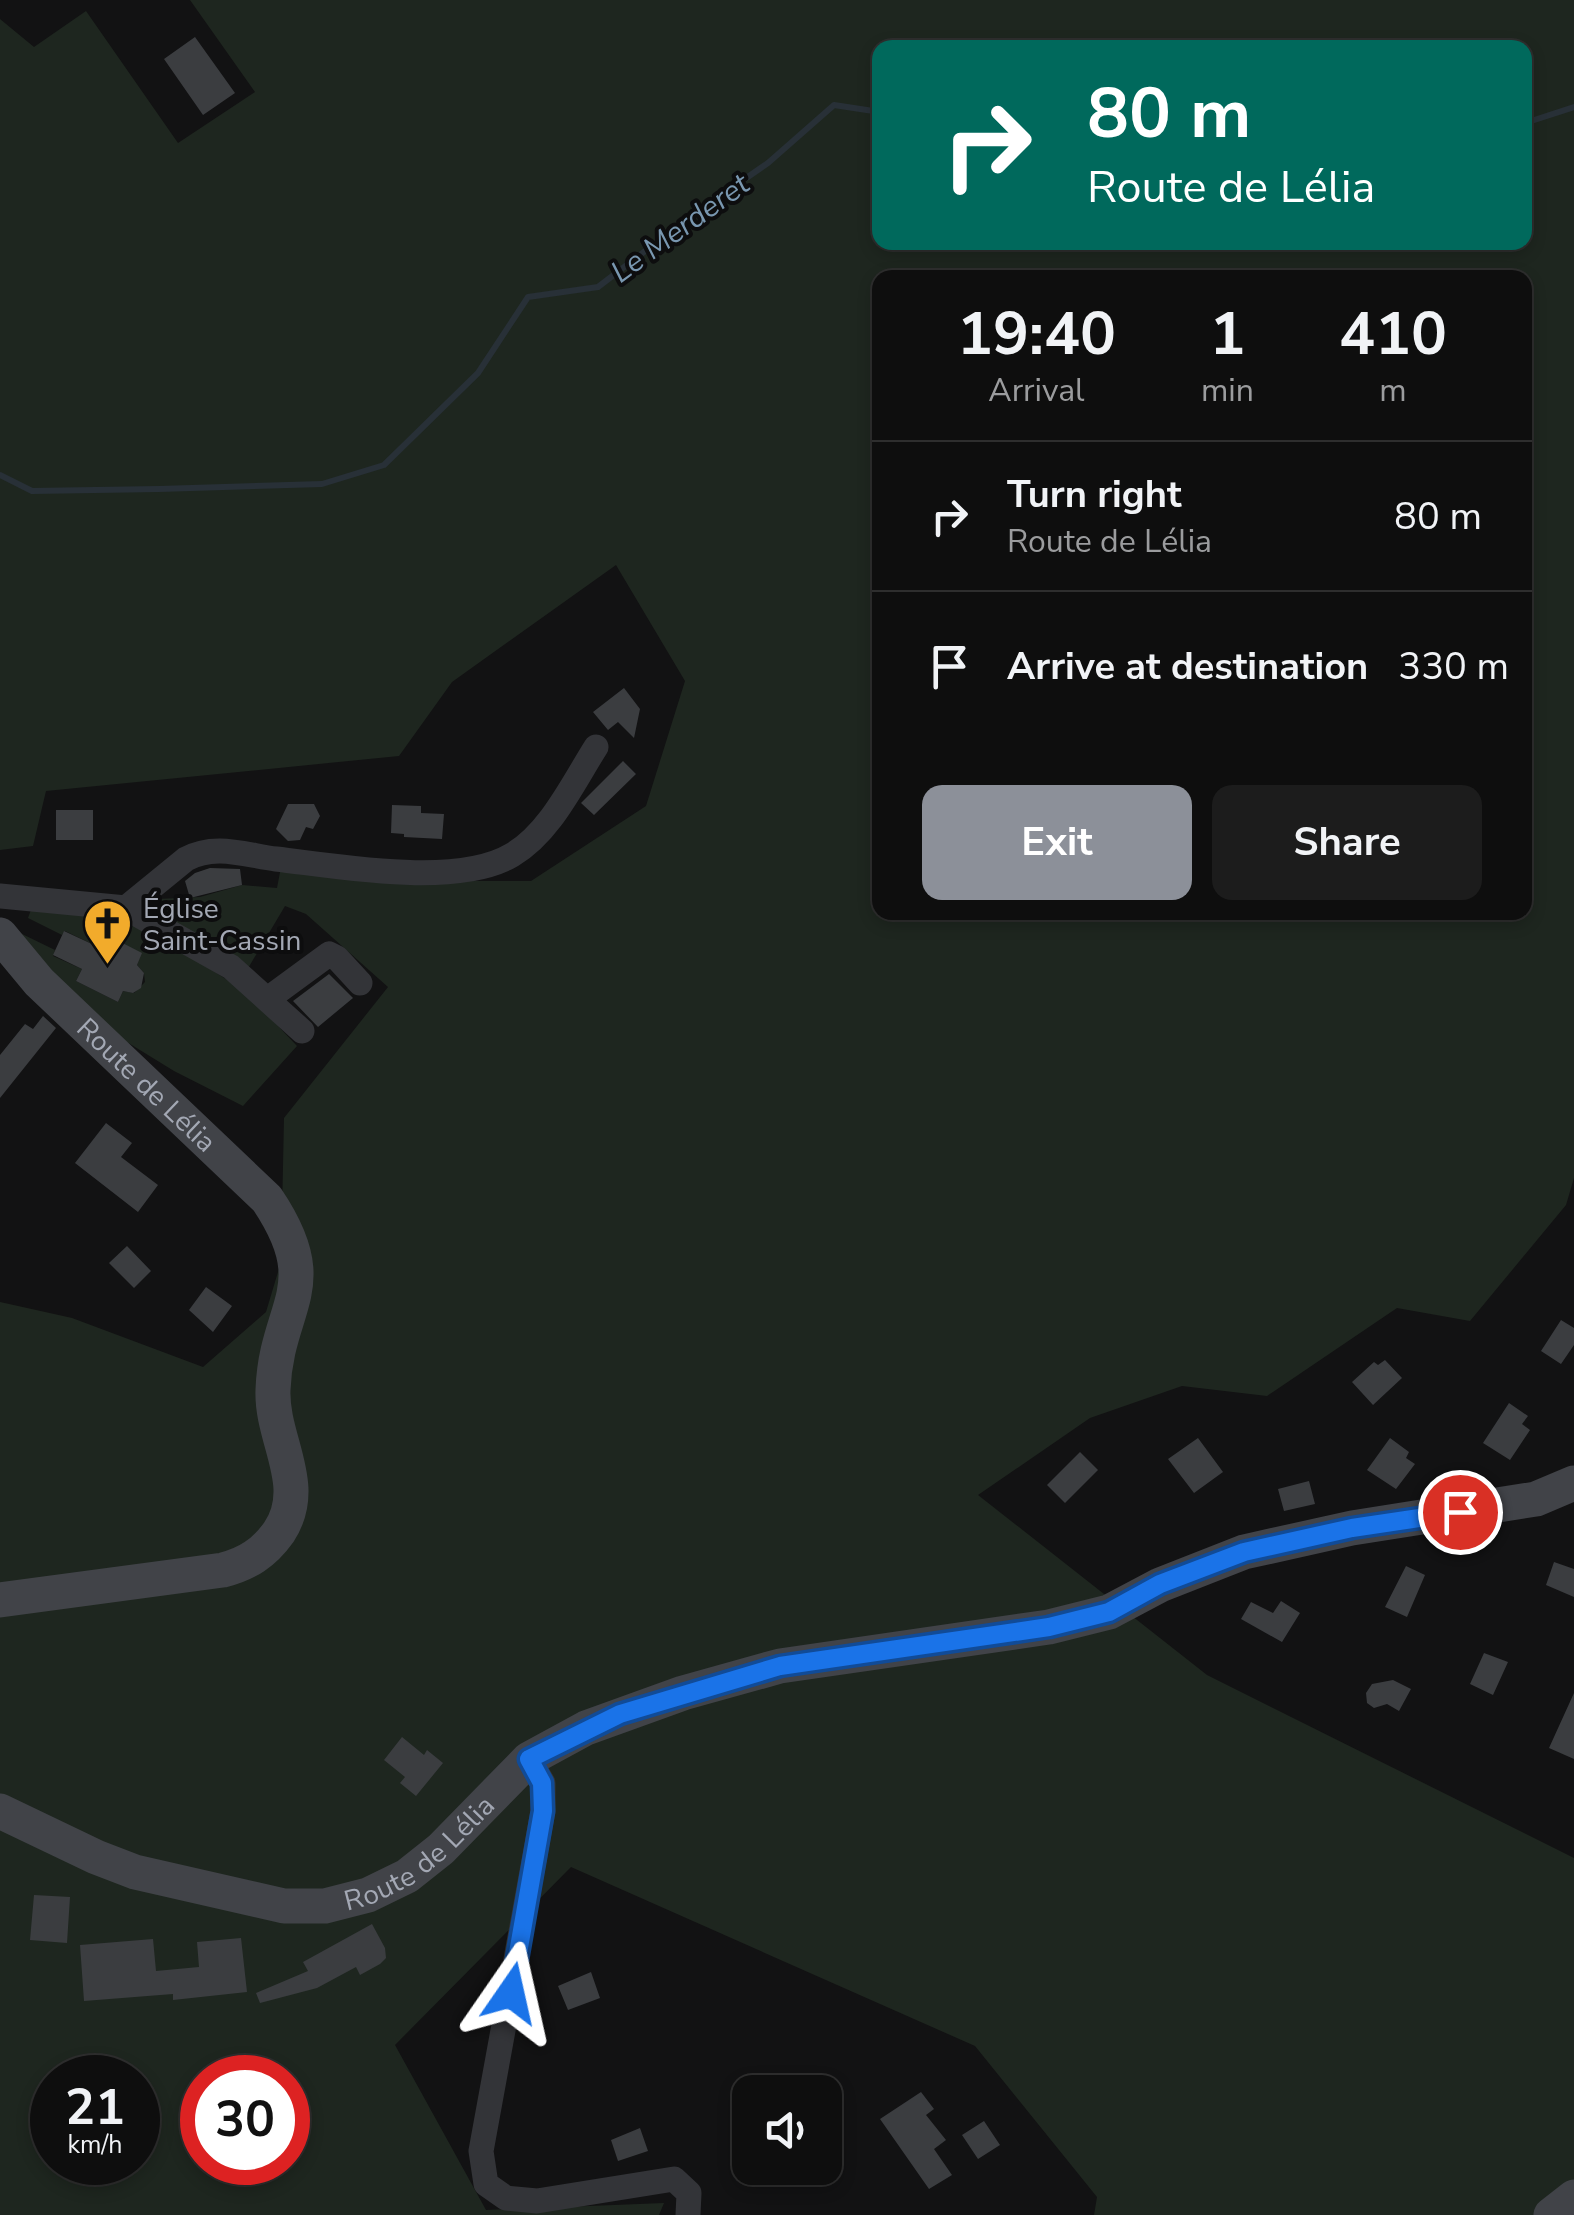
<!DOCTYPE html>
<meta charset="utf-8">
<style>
:root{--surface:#0e0e0e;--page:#1c1c1c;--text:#f1f3f6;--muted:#9b9c9e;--line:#2e2e2e;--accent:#8c9099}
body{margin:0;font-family:"Nunito Sans",sans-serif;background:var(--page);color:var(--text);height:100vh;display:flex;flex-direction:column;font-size:38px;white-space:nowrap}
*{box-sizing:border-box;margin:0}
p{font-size:32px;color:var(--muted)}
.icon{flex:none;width:55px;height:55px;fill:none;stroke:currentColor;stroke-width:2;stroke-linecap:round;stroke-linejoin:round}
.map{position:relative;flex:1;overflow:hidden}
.drawer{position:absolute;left:872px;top:270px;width:660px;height:650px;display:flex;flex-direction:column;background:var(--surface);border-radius:20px;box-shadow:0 5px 15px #0003,0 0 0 2px var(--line)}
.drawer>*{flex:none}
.guide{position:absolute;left:872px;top:40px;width:660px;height:210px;border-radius:20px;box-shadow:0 5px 15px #0003,0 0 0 2px var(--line);background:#00695c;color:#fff;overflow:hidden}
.controls{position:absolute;left:732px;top:2075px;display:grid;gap:20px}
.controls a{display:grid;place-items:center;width:110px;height:110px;border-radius:20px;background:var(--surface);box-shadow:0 5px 15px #0003,0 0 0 2px var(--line);font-size:50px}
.speed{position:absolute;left:30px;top:2055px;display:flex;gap:20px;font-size:50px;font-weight:700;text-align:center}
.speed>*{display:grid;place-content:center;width:130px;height:130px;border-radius:50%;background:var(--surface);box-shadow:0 5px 15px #0003,0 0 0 2px var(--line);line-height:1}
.speed small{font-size:25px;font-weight:400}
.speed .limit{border:15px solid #d22;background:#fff;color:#111}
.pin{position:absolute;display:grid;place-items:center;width:85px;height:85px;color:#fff;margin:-42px;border:5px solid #fff;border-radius:50%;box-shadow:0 2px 10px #0007}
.me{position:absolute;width:110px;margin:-55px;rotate:11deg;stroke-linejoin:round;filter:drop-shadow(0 0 8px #0008)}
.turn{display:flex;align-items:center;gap:35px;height:210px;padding:0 50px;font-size:45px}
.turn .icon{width:130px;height:130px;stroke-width:2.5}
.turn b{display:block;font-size:70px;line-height:85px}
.eta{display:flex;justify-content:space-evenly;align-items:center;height:170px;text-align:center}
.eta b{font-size:60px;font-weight:700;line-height:70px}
.button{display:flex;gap:20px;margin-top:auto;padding:20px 50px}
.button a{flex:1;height:115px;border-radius:20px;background:var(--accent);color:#fff;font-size:40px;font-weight:700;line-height:115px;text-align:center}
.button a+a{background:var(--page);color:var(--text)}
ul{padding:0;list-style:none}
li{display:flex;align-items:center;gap:30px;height:150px;padding:0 50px;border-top:2px solid var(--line)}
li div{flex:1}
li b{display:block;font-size:38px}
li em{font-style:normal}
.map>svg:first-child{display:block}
.green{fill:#1e261f;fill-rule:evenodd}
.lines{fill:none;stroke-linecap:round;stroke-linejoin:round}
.stream{stroke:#283037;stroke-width:6}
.building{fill:#3b3d40}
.street{stroke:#333438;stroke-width:25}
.secondary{stroke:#414348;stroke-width:35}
.route-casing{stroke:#114b97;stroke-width:25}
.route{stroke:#1a73e8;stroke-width:18}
.labels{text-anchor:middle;stroke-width:8;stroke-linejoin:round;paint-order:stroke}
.poi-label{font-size:28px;fill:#a3a8b4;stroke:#0d0d0e;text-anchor:start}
.street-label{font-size:28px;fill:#a3a8b4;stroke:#0d0d0e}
.water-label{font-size:30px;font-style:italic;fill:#7997b0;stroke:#0d0d0e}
</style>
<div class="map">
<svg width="1574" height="2215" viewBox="0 0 1574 2215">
<rect width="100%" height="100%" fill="#121213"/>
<!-- green -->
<path class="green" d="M 190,0 L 1574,0 L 1574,1178 L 1566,1205 L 1470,1321 L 1397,1308 L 1267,1396 L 1182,1386 L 1090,1418 L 978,1495 L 1207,1675 L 1574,1858 L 1574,2215 L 1094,2215 L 1097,2197 L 975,2046 L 571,1867 L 395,2045 L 486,2210 L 664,2203 L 659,2215 L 0,2215 L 0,1302 L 72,1318 L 203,1367 L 266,1312 L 281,1262 L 284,1118 L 388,987 L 306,914 L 285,906 L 247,970 L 153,920 L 157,899 L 200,897 L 242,885 L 277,888 L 281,867 L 457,881 L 531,881 L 646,806 L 685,681 L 616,565 L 452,682 L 399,756 L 46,791 L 33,846 L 0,850 L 0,19 L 34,47 L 86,11 L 178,143 L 255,92 ZM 880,48 L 1525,48 L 1525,242 L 880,242 ZM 880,278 L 1525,278 L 1525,912 L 880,912 ZM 52,2078 L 138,2078 L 138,2162 L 52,2162 ZM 202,2078 L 288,2078 L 288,2162 L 202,2162 Z
M 33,904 L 113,913 L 165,940 L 246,992 L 297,1046 L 243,1106 L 174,1071 L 122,1039 L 46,978 L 18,932 L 55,950 L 53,956 L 82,969 L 76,981 L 118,1002 L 123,991 L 134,993 L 145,982 L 144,973 L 137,965 L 141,953 L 94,945 L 65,931 L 62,935 L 28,918 Z"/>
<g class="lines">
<!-- stream -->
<path class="stream" d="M 1525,123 L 1574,107
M 0,475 L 32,491 L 159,489 L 322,484 L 384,465 L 478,373 L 528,297 L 598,287 L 687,219 L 768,163 L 834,105 L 880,112"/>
</g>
<!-- building -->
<path class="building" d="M 195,37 L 235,93 L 203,115 L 164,59 Z
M 624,688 L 640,709 L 634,738 L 618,722 L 608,730 L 593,712 Z
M 623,761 L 636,774 L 594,815 L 581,803 Z
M 288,804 L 314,804 L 320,816 L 313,829 L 306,827 L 300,840 L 288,841 L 276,829 Z
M 392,805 L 421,806 L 421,813 L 444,814 L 442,839 L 404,837 L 404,834 L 391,833 Z
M 56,810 L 93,810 L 93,840 L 56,840 Z
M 210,868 L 240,869 L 242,885 L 190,898 L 185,881 L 195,873 Z
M 64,931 L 94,945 L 101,932 L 142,953 L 137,965 L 144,973 L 141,988 L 133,993 L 123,991 L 118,1002 L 76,981 L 82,969 L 53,955 Z
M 329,974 L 353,998 L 318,1027 L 293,1001 Z
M 43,1016 L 56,1028 L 0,1098 L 0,1055 L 25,1024 L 33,1029 Z
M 106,1123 L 132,1143 L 121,1157 L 158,1185 L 138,1212 L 75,1163 Z
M 127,1246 L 151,1271 L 134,1288 L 109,1263 Z
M 206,1287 L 232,1306 L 213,1332 L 189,1310 Z
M 1561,1320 L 1574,1328 L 1574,1345 L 1561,1364 L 1541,1351 Z
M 1385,1360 L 1402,1378 L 1373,1405 L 1352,1382 L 1374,1362 L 1378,1365 Z
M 1509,1403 L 1528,1416 L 1522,1424 L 1530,1430 L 1510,1460 L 1483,1443 Z
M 1198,1438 L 1223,1472 L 1194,1493 L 1168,1459 Z
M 1390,1438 L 1409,1452 L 1406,1458 L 1415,1464 L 1396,1489 L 1367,1470 Z
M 1080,1452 L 1098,1470 L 1065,1503 L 1047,1485 Z
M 1309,1481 L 1315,1504 L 1284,1511 L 1278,1489 Z
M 1554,1562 L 1574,1569 L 1574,1597 L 1546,1585 Z
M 1406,1566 L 1425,1575 L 1407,1617 L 1385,1607 Z
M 1281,1601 L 1300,1613 L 1282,1642 L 1241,1619 L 1251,1602 L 1273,1613 Z
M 1484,1653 L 1508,1662 L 1493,1695 L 1470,1684 Z
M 1393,1680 L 1411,1689 L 1399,1711 L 1387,1704 L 1374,1708 L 1367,1703 L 1366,1693 L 1372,1684 Z
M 1574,1693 L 1574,1759 L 1549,1748 Z
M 402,1737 L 424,1755 L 427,1750 L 443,1763 L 416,1796 L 400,1783 L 405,1777 L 384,1760 Z
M 34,1895 L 70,1897 L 67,1943 L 30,1940 Z
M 372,1924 L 385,1948 L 386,1958 L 380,1964 L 360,1975 L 356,1967 L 317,1988 L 260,2003 L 256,1993 L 308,1971 L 303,1962 Z
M 241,1938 L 247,1992 L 173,2000 L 173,1994 L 84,2001 L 80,1945 L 153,1939 L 156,1971 L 199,1967 L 197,1942 Z
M 591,1972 L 600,1998 L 568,2010 L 558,1986 Z
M 921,2092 L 934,2109 L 926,2115 L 946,2140 L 934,2149 L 952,2175 L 929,2189 L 880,2119 Z
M 984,2121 L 1000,2145 L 978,2159 L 962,2135 Z
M 640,2128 L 648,2151 L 618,2161 L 611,2140 Z"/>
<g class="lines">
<!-- street -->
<path class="street" d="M 0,896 L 126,908 L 186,859 C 215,843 245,855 276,859 C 338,866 457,888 512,855 C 550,833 573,783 596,747
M 126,908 L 231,967 L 302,1031
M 269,998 L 329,954 L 337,958 L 360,983
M 529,1759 L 543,1783 L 543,1811 L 481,2151 L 486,2184 L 506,2198 L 537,2201 L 674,2179 L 689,2193 L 688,2215"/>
<!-- secondary -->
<g class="secondary">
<path id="s1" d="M 0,935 L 39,982 L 267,1199 C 327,1288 276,1304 273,1390 C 271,1440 310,1485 279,1532 C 264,1553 247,1564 223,1570 L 0,1600"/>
<path id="s2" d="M 0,1811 L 96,1857 L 135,1872 L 284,1906 L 325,1906 L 368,1895 L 407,1876 L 441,1849 L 529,1759 L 586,1728 L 683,1693 L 780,1666 L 1049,1627 L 1109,1612 L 1160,1585 L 1244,1552 L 1352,1528 L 1536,1499 L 1574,1483"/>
<path d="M 1551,2215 L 1574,2197"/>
</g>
</g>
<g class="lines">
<defs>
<path id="route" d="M 511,1993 L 543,1811 L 542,1783 L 529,1759 L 620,1714 L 780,1666 L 1049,1627 L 1109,1612 L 1160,1584 L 1244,1552 L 1352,1528 L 1460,1512"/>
</defs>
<!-- route casing -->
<use href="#route" class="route-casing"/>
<!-- route -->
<use href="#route" class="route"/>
</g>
<!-- icons -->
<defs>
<symbol id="church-pin" viewBox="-11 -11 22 30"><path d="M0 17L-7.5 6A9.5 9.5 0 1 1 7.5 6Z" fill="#f2ab2b" stroke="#0d0d0e"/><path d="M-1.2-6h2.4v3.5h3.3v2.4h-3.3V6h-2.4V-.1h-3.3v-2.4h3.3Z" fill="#111"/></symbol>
</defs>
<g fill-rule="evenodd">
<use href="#church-pin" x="80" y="896" width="55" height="75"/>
</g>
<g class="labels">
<!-- poi labels -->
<g class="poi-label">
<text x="143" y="918">Église<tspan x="143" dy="32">Saint-Cassin</tspan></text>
</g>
<!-- street labels -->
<g class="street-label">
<text dy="10" stroke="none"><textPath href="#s1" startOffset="210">Route de Lélia</textPath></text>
<text dy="10" stroke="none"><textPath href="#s2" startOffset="452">Route de Lélia</textPath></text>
</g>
<!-- water labels -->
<g class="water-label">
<text transform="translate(680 228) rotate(-36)" y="10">Le Merderet</text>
</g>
</g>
</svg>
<div class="controls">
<a><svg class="icon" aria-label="sound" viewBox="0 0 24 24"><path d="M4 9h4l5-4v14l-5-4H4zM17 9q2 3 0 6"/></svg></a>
</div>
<div class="speed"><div>21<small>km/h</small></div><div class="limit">30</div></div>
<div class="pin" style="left:1460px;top:1512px;background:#d93025"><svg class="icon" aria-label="arrive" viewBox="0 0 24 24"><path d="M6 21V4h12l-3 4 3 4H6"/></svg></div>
<svg class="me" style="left:511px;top:1993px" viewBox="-20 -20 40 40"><path d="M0-17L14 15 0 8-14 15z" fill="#1a73e8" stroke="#fff" stroke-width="4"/></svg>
<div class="guide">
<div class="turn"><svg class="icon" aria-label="right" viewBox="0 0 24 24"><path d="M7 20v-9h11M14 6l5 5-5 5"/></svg><div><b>80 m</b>Route de Lélia</div></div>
</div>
<section class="drawer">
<div class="eta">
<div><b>19:40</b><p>Arrival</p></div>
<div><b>1</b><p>min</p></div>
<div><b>410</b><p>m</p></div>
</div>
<ul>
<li><svg class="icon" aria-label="right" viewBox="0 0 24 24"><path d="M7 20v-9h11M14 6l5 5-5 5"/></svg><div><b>Turn right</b><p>Route de Lélia</p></div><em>80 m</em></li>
<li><svg class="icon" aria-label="arrive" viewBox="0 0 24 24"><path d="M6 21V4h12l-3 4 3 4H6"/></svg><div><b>Arrive at destination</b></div><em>330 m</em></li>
</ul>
<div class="button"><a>Exit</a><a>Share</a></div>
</section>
</div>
